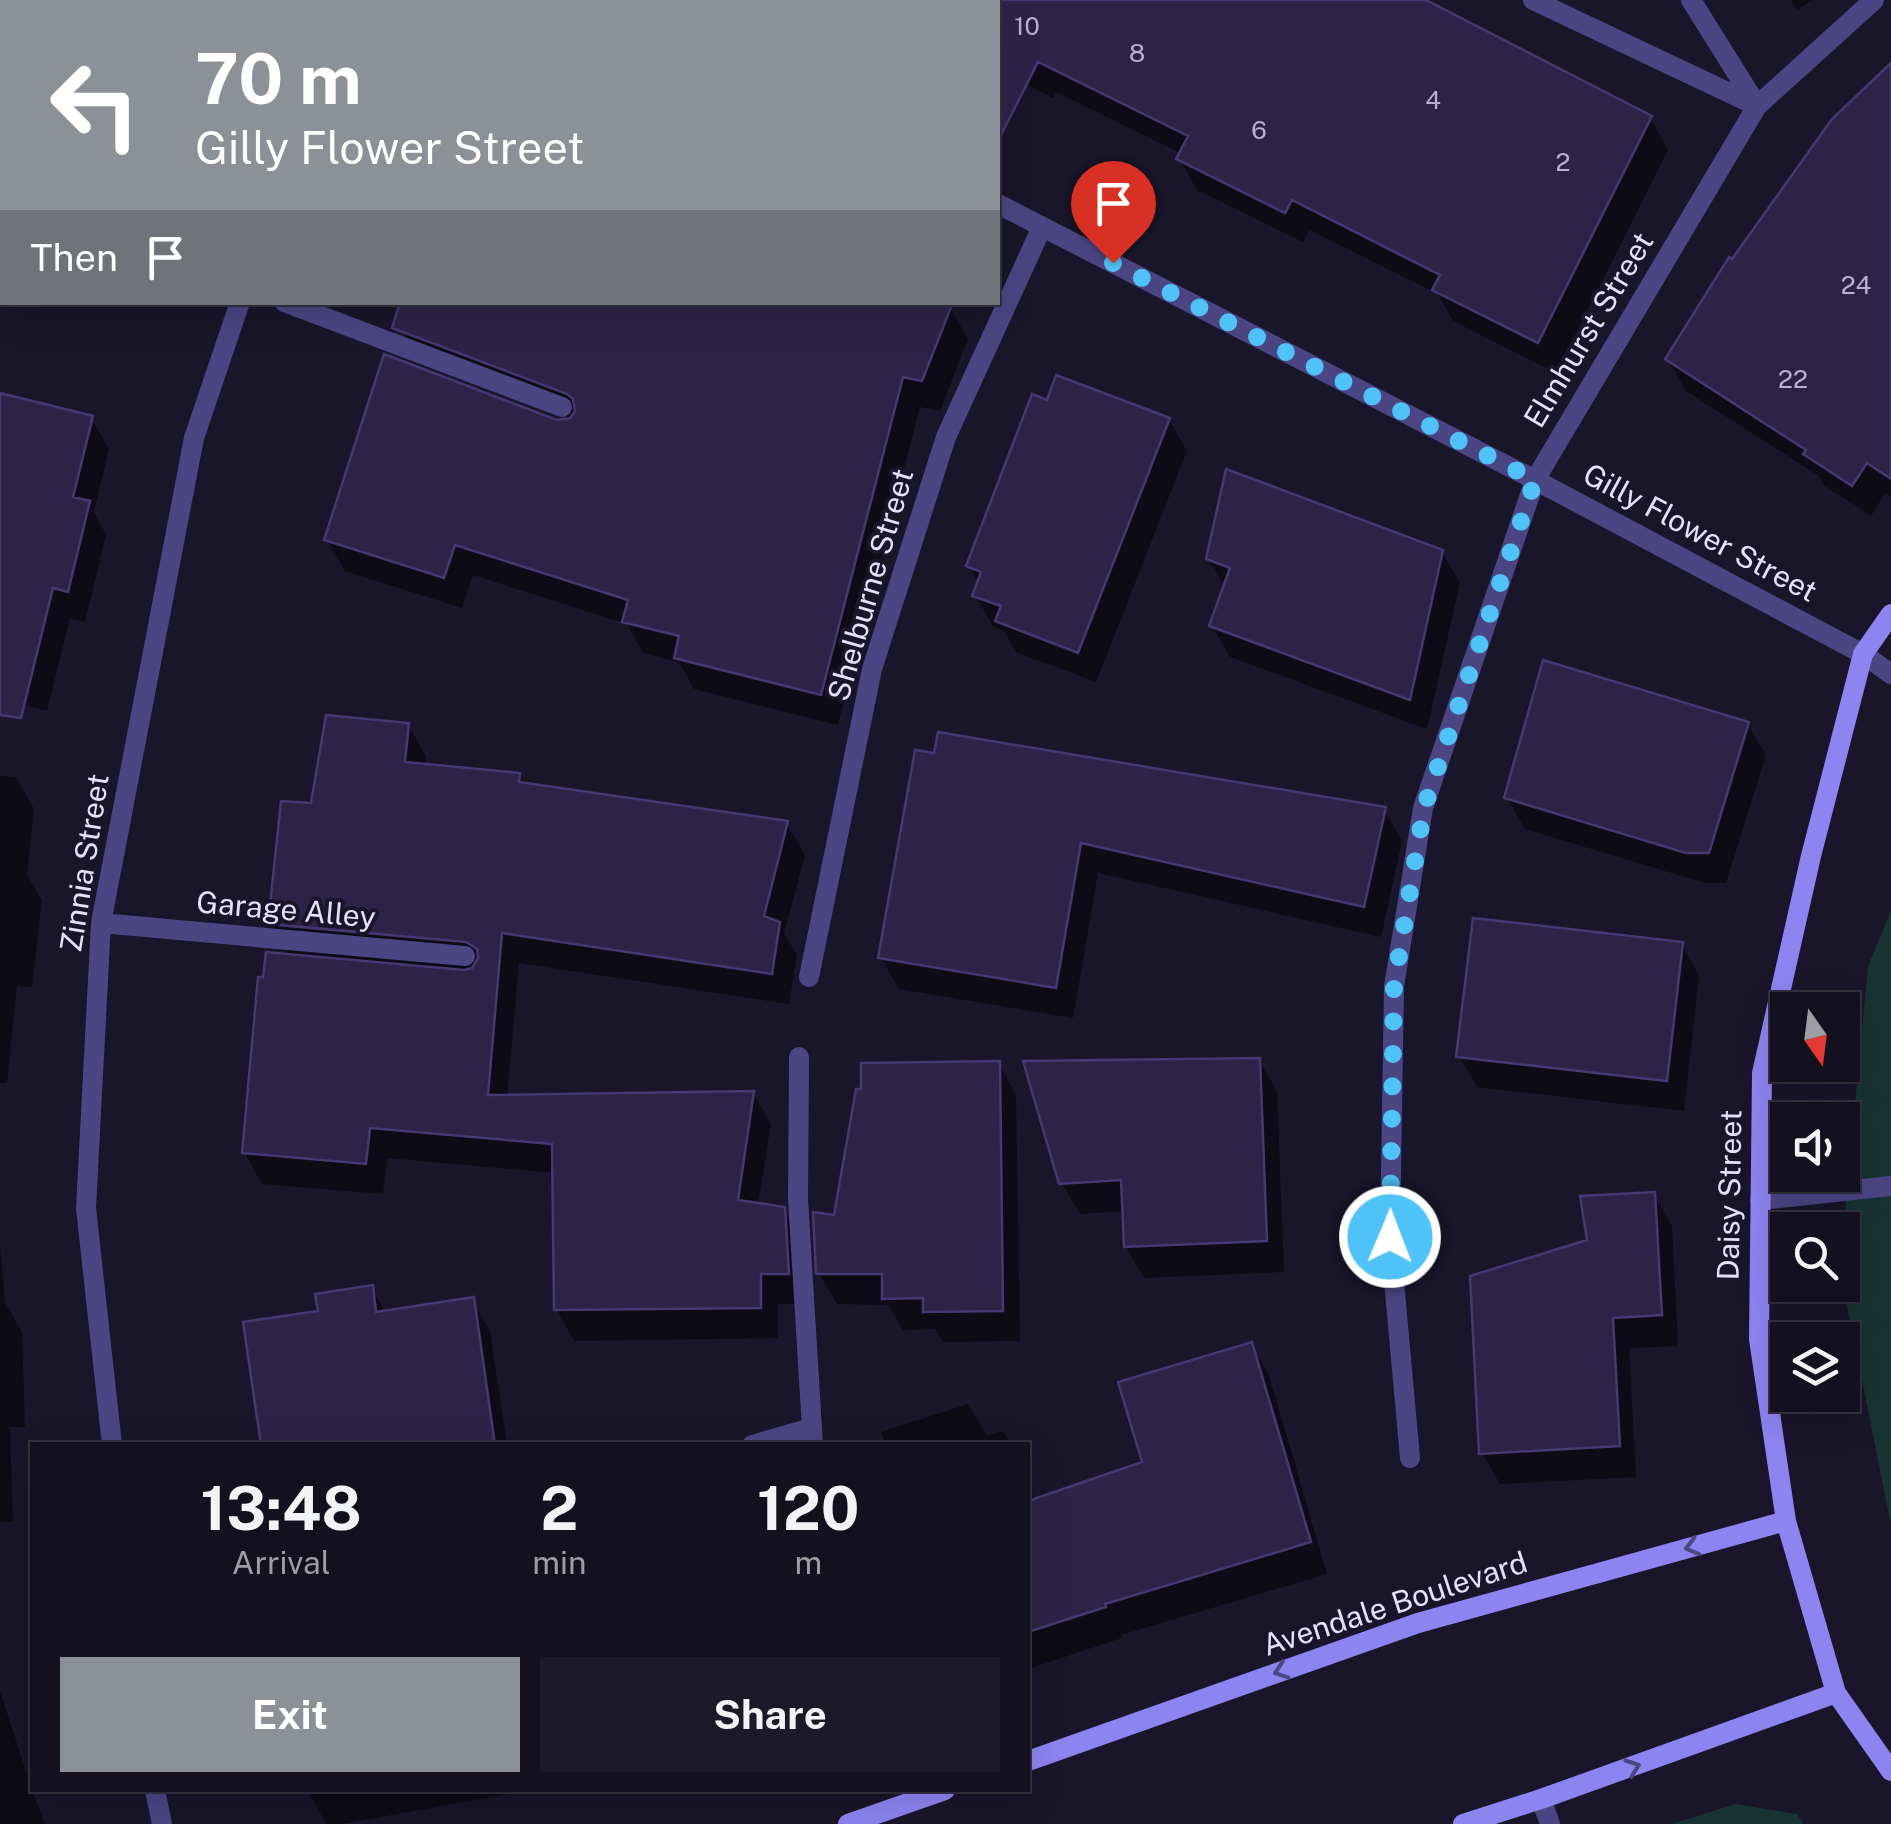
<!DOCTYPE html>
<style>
:root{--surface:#131020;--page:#1c1929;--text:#f1f3f6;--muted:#9d9da5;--line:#32303e;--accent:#8c9099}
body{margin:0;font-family:"Public Sans",sans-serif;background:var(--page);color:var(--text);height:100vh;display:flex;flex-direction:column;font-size:38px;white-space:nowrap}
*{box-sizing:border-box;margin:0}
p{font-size:32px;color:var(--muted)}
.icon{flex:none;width:55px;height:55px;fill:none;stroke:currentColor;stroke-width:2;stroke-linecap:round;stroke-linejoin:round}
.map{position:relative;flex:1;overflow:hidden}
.side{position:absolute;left:30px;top:1442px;width:1000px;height:350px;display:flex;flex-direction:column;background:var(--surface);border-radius:0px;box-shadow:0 10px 40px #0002,0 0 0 2px var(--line)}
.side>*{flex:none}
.hud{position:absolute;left:0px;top:0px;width:1000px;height:305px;box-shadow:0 10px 40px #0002,0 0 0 2px var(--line);background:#8c9099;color:#fff;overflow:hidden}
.needle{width:65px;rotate:166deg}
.controls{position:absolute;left:1770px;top:992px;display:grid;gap:20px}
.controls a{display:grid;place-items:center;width:90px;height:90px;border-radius:0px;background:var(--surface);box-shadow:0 10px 40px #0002,0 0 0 2px var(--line);font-size:50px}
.pin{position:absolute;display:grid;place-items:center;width:85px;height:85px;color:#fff;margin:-102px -42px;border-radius:50% 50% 50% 0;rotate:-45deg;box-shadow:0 0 10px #0007}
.pin .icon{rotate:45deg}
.me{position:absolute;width:110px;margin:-55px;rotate:1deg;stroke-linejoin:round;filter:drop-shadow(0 0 8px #0008)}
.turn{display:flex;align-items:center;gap:35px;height:210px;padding:0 30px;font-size:45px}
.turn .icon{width:130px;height:130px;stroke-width:2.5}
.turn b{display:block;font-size:70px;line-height:85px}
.then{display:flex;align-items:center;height:95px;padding:0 30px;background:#0003;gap:20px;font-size:38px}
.eta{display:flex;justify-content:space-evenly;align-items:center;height:170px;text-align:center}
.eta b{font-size:60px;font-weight:700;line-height:70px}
.primary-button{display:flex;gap:20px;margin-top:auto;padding:20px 30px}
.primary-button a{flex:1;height:115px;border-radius:0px;background:var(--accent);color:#fff;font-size:40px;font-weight:700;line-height:115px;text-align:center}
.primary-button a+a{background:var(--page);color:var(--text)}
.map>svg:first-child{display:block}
.green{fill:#183333}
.shadow{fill:#0007}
.building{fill:#2d2349;stroke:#463872;stroke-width:2.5}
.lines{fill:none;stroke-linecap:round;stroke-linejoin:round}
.lane{stroke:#4b4583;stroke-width:20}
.street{stroke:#4b4583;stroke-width:20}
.secondary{stroke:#8c84f0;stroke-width:20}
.oneway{stroke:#4d4783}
.route{stroke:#4fc3f7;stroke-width:18;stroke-dasharray:0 32.4}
.labels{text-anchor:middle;stroke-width:8;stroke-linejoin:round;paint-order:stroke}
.number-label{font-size:25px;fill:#b8b2ce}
.street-label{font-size:30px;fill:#e6e1fb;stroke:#19152a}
</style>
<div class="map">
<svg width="1891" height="1824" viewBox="0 0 1891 1824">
<rect width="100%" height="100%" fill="#19152a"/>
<!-- green -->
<path class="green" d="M 1891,911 L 1891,1525 L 1842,1280 L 1843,1233 L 1868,966 Z
M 1735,1804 L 1797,1814 L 1804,1824 L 1672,1824 Z"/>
<!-- shadow -->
<path class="shadow" d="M 71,0 L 245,0 L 247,2 L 70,2 Z
M 937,0 L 1424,0 L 1650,118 L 1668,150 L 1556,373 L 1453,321 L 1438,294 L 1309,230 L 1303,242 L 1197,190 L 1179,158 L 1182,154 L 1056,92 L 1053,98 L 998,70 L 998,2 L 936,2 Z
M 1791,0 L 1812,0 L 1797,10 Z
M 1891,67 L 1891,497 L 1885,493 L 1871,516 L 1824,485 L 1819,476 L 1686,391 L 1668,360 L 1733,262 Z
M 950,307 L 968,339 L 940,411 L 920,407 L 838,725 L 694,689 L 679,662 L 643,653 L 627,624 L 473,575 L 462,608 L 345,571 L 327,539 L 557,422 L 574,420 L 421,362 L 403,331 Z
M 0,396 L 91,418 L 109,449 L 94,512 L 106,535 L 85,622 L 70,618 L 47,711 L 0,699 Z
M 1049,403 L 1169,420 L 1187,451 L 1096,682 L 1016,652 L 1004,631 L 993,626 L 975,595 L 979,584 L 969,566 Z
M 1442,552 L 1460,583 L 1427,729 L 1230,657 L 1212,626 L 1226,588 L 1208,559 Z
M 1747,724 L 1766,755 L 1726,883 L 1705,883 L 1525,829 L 1507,798 Z
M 408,725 L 426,756 L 425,766 L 518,775 L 524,785 L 787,824 L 805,855 L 784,934 L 797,955 L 789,1004 L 519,963 L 507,1097 L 753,1093 L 771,1124 L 758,1205 L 783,1210 L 801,1241 L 805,1304 L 778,1304 L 778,1338 L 574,1341 L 557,1310 L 555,1173 L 387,1158 L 383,1194 L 262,1184 L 244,1152 L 290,956 L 271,924 L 313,806 Z
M 917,753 L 1384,810 L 1402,841 L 1381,937 L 1098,873 L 1073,1018 L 899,989 L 881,958 Z
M 0,776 L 16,777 L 34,809 L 27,875 L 42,900 L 32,987 L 17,986 L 7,1083 L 0,1083 Z
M 1681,944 L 1699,975 L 1684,1111 L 1477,1087 L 1459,1056 Z
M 1259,1060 L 1277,1091 L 1284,1272 L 1144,1278 L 1126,1247 L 1125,1211 L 1080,1214 L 1062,1183 Z
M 999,1064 L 1016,1095 L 1020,1341 L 943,1342 L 935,1329 L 903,1330 L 888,1305 L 837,1304 L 819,1273 L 836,1218 Z
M 1654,1195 L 1672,1226 L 1678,1346 L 1629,1348 L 1636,1477 L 1500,1484 L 1482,1453 L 1590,1242 Z
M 0,1244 L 5,1302 L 22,1332 L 25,1427 L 10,1427 L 13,1522 L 0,1522 Z
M 371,1288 L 386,1313 L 472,1300 L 490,1331 L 507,1445 L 263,1445 L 321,1313 Z
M 1251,1344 L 1269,1375 L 1327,1574 L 1121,1635 L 1122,1638 L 1028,1669 L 1028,1481 L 1034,1501 L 1145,1463 Z
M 968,1404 L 987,1436 L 1003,1431 L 1012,1445 L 886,1445 L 881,1432 Z
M 0,1691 L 32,1790 L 45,1824 L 0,1824 Z
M 308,1790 L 533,1790 L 341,1824 L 326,1824 Z"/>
<!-- building -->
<path class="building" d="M 998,0 L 1426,0 L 1652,116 L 1538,343 L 1432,290 L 1440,275 L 1292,200 L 1285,213 L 1176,159 L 1188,136 L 1038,62 L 998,141 Z
M 1891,63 L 1891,479 L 1867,463 L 1852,486 L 1803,454 L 1806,450 L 1665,359 L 1729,257 L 1732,259 L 1832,119 Z
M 400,302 L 953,302 L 922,381 L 903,377 L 821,695 L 674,658 L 679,636 L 622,622 L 628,600 L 455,545 L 444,578 L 324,540 L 384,354 L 557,420 L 570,418 L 575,411 L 573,399 L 567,394 L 392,328 Z
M 1056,375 L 1170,418 L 1078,653 L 995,621 L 1001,606 L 972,596 L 981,572 L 966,566 L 1032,394 L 1047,400 Z
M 0,393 L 93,416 L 73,497 L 90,501 L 68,592 L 53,588 L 21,718 L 0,715 Z
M 1226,469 L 1443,550 L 1410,700 L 1209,626 L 1230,568 L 1206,559 Z
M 1543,660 L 1749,722 L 1709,853 L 1686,853 L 1504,798 Z
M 326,715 L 409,723 L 405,762 L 520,773 L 519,782 L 788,821 L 764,916 L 780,922 L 772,974 L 502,933 L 488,1095 L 754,1091 L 738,1200 L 785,1207 L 789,1274 L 761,1274 L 761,1308 L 554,1310 L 552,1144 L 370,1128 L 366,1164 L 242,1153 L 258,977 L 263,977 L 266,952 L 464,970 L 472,968 L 478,958 L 477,949 L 466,942 L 268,924 L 281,801 L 311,803 Z
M 938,732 L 1386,807 L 1364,907 L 1081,843 L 1056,988 L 878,958 L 915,750 L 934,753 Z
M 1473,918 L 1683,942 L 1667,1081 L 1456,1057 Z
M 1260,1058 L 1267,1241 L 1124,1247 L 1121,1180 L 1059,1184 L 1023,1061 Z
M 1000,1061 L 1003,1311 L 923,1312 L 923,1298 L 882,1299 L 882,1274 L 816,1274 L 813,1212 L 834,1215 L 856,1089 L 861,1089 L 861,1063 Z
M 1655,1192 L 1662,1315 L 1613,1318 L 1620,1446 L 1479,1454 L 1470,1276 L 1587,1240 L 1580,1196 Z
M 373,1285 L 376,1312 L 474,1297 L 495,1445 L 261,1445 L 243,1322 L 318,1311 L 315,1294 Z
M 1252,1342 L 1311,1542 L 1105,1604 L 1106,1607 L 1028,1632 L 1028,1501 L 1142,1462 L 1118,1382 Z"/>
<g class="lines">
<!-- lane -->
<path class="lane" d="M 1541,1799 L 1550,1824"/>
<!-- street -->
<path class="street" d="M 602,0 L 607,2
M 1533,0 L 1757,106
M 1691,0 L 1756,104
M 358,2 L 359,0
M 998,204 L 1535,480 L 1863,654 L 1891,674
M 284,302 L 562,407
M 101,923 L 465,956
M 809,977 L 872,669 L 946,437 L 1042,227
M 799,1057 L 798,1199 L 813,1445
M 1760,1200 L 1891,1186
M 112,1445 L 86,1208 L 101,923 L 194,438 L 240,302
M 752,1445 L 811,1428
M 1410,1458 L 1390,1237 L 1394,986 L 1423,808 L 1535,480 L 1757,106 L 1874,0
M 155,1790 L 162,1824"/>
<!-- secondary -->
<path class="secondary" d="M 1891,614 L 1863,654 L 1811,856 L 1762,1073 L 1759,1339 L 1786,1521 L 1836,1693 L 1891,1771
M 1028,1761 L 1418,1623 L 1786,1521
M 848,1824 L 945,1790
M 1463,1824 L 1541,1799 L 1836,1693"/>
</g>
<!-- one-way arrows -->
<defs><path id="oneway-chevron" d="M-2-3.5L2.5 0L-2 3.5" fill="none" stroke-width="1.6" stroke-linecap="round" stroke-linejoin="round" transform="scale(2.5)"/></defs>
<g class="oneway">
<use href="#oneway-chevron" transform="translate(1692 1547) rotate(165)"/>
<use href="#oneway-chevron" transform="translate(1281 1671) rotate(161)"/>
<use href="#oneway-chevron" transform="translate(1633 1767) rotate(-20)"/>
</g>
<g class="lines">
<!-- route -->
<path class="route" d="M 1113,263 L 1535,480 L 1424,808 L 1394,986 L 1390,1237"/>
</g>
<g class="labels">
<!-- number labels -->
<g class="number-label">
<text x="1027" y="35">10</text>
<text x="1137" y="62">8</text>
<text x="1433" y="109">4</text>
<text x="1259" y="139">6</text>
<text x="1563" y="171">2</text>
<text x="1856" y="294">24</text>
<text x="1793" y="388">22</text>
</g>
<!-- street labels -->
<g class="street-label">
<text transform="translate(1589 330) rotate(-59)" y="10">Elmhurst Street</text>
<text transform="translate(1700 533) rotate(28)" y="10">Gilly Flower Street</text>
<text transform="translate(871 585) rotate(-74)" y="10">Shelburne Street</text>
<text transform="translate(85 863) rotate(-81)" y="10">Zinnia Street</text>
<text transform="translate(286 910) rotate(5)" y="10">Garage Alley</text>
<text transform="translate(1730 1195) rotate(-89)" y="10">Daisy Street</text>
<text transform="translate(1395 1604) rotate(-18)" y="10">Avendale Boulevard</text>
</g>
</g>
</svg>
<div class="controls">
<a><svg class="needle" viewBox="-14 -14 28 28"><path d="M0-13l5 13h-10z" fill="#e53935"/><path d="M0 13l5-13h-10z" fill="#9d9da5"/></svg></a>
<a><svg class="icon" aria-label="sound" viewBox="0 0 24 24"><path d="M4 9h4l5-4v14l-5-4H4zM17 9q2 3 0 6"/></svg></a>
<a><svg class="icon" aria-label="search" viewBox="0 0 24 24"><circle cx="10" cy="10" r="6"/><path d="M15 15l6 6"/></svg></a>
<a><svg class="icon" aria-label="layers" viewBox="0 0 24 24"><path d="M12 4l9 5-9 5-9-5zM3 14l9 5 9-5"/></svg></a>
</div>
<div class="pin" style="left:1113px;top:263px;background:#d93025"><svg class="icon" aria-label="arrive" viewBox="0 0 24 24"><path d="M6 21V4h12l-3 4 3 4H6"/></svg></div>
<svg class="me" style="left:1390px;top:1237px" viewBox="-20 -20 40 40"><circle r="17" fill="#4fc3f7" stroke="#fff" stroke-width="3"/><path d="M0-11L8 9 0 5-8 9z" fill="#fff"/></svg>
<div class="hud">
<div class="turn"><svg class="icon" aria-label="left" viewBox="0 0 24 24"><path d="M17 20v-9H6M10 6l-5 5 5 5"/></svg><div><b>70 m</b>Gilly Flower Street</div></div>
<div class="then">Then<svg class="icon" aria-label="arrive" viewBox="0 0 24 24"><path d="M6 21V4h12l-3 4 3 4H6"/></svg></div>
</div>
<section class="side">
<div class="eta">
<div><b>13:48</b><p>Arrival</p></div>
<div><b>2</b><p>min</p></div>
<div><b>120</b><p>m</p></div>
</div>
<div class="primary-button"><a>Exit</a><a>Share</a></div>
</section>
</div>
